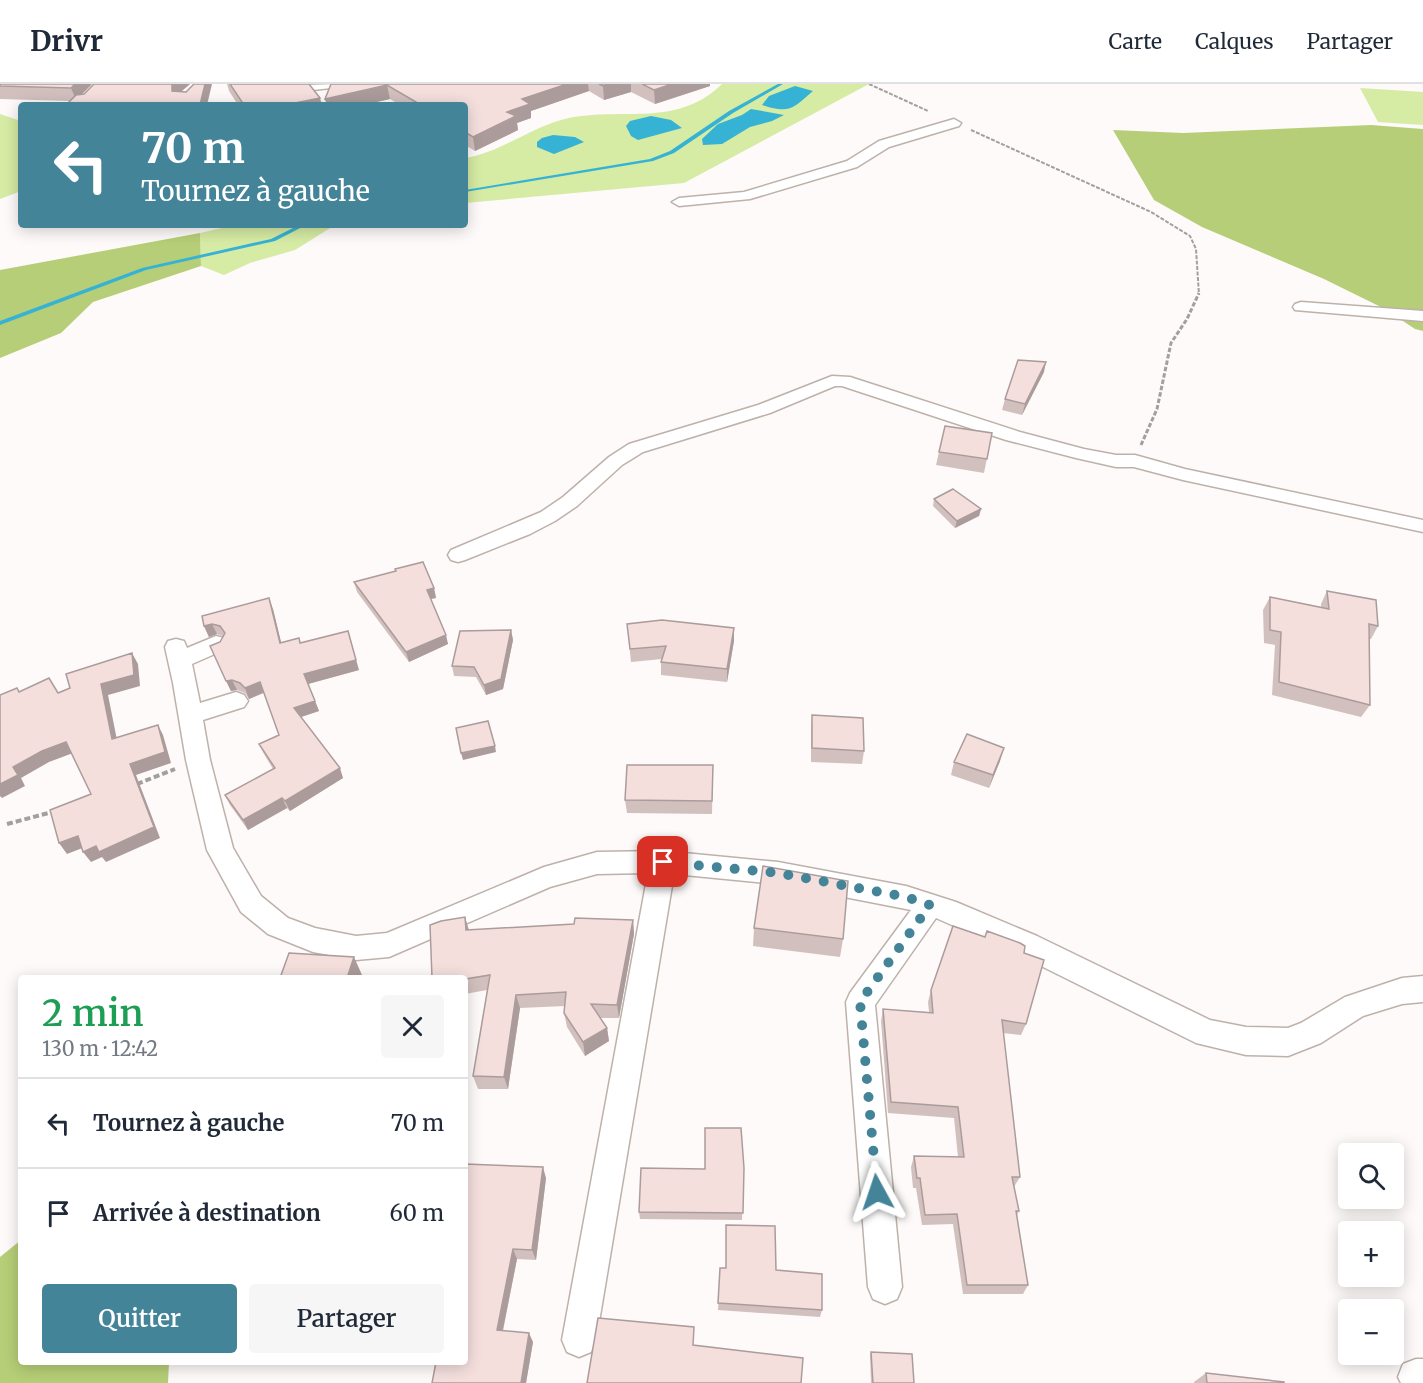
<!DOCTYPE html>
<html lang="fr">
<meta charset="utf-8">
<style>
:root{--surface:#fff;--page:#f6f6f7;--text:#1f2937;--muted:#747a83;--line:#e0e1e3;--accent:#448498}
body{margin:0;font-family:Merriweather,serif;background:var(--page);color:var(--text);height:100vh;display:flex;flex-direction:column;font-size:22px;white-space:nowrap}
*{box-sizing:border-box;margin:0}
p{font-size:20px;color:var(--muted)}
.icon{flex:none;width:33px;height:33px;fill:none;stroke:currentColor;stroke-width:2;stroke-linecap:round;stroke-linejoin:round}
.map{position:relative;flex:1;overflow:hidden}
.sheet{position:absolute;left:18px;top:891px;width:450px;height:390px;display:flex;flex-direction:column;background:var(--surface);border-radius:6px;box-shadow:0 3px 15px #0003}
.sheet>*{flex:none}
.guide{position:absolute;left:18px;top:18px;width:450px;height:126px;border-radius:6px;box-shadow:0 3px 15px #0003;background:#448498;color:#fff;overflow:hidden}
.fabs{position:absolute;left:1338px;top:1059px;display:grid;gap:12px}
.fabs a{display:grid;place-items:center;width:66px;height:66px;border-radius:6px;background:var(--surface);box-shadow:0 3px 15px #0003;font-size:30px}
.pin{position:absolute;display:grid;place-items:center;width:51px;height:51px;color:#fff;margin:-26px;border-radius:12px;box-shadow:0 3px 9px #0006}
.me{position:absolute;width:66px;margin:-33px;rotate:355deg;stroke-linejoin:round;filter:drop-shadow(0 0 4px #0008)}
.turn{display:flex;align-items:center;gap:21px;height:126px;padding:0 24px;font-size:27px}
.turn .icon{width:78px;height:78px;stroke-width:2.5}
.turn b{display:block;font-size:42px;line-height:51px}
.round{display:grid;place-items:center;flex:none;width:63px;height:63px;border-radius:6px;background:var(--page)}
.head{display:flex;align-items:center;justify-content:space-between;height:102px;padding:0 24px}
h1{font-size:36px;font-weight:600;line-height:45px;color:#1e9e55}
.primary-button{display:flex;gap:12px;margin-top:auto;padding:12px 24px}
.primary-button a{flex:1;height:69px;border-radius:6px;background:var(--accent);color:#fff;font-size:24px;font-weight:600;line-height:69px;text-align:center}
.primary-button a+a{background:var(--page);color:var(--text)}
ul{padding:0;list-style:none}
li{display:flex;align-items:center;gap:18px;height:90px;padding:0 24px;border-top:2px solid var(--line)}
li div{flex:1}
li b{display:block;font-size:22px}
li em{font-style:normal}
header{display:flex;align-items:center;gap:36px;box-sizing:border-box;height:84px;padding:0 30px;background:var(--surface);border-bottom:2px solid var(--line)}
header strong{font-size:28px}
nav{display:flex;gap:33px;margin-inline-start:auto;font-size:21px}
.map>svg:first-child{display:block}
.green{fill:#d6eba4}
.forest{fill:#b6ce77}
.water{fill:#36b2d4}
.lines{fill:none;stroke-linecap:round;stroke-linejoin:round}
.stream{fill:#36b2d4;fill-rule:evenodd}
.minor-casing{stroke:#beb1aa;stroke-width:3}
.path-far2{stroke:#a39f9d;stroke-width:2;stroke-dasharray:4 1.5;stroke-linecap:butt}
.path-far1{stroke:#a39f9d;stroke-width:3;stroke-dasharray:4.5 2;stroke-linecap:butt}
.path{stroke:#a39f9d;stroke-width:4;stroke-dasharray:6 3;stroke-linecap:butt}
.minor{fill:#fff;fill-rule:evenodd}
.wall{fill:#d2c0be}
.shaded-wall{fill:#ab9c9b}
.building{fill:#f4dfdd;stroke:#ab9c9b;stroke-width:1.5}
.route{stroke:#448498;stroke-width:10;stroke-dasharray:0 18}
</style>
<header>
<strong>Drivr</strong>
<nav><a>Carte</a><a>Calques</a><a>Partager</a></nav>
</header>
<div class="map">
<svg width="1423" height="1299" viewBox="0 0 1423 1299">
<rect width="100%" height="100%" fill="#fdfaf9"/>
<!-- green -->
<path class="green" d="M 722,0 L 869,0 L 684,99 L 465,119 L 465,74 C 502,68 532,42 569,34 C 624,23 677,44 722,0 Z
M 1360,4 L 1423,8 L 1423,41 L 1378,38 Z
M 0,30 L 21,37 L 21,107 L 0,115 Z
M 235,141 L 335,141 L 295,166 L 250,179 L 224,191 L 201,182 L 200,149 Z"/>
<!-- forest -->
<path class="forest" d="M 1371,41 L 1423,45 L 1423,247 L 1415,245 L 1385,225 L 1324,195 L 1202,143 L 1154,116 L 1113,46 L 1183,49 Z
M 200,149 L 201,182 L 93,218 L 61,249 L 0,274 L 0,186 Z
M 21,1156 L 21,1278 L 169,1278 L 168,1299 L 0,1299 L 0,1173 Z"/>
<!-- water -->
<path class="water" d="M 795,2 L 813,7 C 792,25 790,30 762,21 L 769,12 Z
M 751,25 L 784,31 L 772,37 L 750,43 L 722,60 L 703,61 L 702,55 L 718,40 L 742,31 Z
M 651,32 L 671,36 L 682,44 L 638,56 L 631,52 L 626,42 L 630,37 Z
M 553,51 L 575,53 L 584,58 L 554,70 L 537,63 L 537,58 L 542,54 Z"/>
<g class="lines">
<!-- stream -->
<path class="stream" d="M 778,0 L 783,0 L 733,29 L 674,69 L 653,77 L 465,108 L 465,106 L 650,75 L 670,67 L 729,27 Z
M 299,141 L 306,141 L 275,157 L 146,186 L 0,241 L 0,237 L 142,184 L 271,155 Z"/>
<defs>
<path id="minor" d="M 262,0 L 279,2 L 337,0 L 331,4 L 277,10 Z
M 954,35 L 961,39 L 959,42 L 889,63 L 857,83 L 750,115 L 679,122 L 672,118 L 679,114 L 744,108 L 847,77 L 879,57 Z
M 1301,218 L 1423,227 L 1423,237 L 1295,226 L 1293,223 L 1295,220 Z
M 832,292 L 850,293 L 1020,348 L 1084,365 L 1116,371 L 1135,371 L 1185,385 L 1423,436 L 1423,448 L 1183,396 L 1134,383 L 1116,383 L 1076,374 L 1006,356 L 842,302 L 835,302 L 770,329 L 643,368 L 622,381 L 577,422 L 555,437 L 530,450 L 465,476 L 458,478 L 451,476 L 448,471 L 451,466 L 541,428 L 563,413 L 609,373 L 629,360 L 758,321 Z
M 216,552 L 224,554 L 227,560 L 224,566 L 192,580 L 200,619 L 236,608 L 244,611 L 248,617 L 244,623 L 203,636 L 210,676 L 233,764 L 261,812 L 288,834 L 315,844 L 356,852 L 387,849 L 544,783 L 597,768 L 663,767 L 778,778 L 906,802 L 956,818 L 1037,852 L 1210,936 L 1246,943 L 1288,944 L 1301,939 L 1345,913 L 1402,894 L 1423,892 L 1423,918 L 1402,920 L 1363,932 L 1321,959 L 1288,972 L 1246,971 L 1196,959 L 1017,870 L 936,834 L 875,921 L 902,1203 L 897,1215 L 885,1220 L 873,1215 L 868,1203 L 846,918 L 850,909 L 911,826 L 778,800 L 674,790 L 596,1256 L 591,1268 L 579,1273 L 567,1268 L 562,1256 L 648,789 L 597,790 L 550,803 L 389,873 L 356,876 L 313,868 L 268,850 L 241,828 L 207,766 L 186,676 L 173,599 L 165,563 L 168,557 L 176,555 L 184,557 L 187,564 Z
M 1416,1275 L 1423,1275 L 1423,1299 L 1401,1299 L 1398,1293 L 1403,1280 Z"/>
</defs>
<!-- minor casing -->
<use href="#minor" class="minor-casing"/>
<!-- path-far2 -->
<path class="path-far2" d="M 869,0 L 928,27
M 971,46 L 1151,128 L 1190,152 L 1196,165 L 1199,211"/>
<!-- path-far1 -->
<path class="path-far1" d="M 1141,361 L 1157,325 L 1171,259 L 1187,235 L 1199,209"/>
<!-- path -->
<path class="path" d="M 137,700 L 175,685
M 7,740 L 56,727"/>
<!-- minor -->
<use href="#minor" class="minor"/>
</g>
<!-- wall -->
<path class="wall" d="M 0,0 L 92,0 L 82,10 L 190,0 L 181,8 L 207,21 L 0,15 Z
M 227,0 L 309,0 L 322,21 L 238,21 L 229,7 Z
M 331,0 L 710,0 L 710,2 L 655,20 L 631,8 L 604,16 L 589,7 L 531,27 L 531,34 L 517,39 L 518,46 L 475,67 L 465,61 L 465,21 L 400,21 L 390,15 L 363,21 L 327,21 L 325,15 Z
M 1044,288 L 1022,331 L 1002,326 L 1005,315 Z
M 992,349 L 984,389 L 936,381 L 939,368 Z
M 934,415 L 981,425 L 979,432 L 955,444 L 933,422 Z
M 395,485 L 434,504 L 436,514 L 431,515 L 448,560 L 409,578 L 357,508 L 354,498 L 395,488 Z
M 1327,507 L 1378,542 L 1371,555 L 1369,555 L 1370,621 L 1361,633 L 1272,611 L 1275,561 L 1264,559 L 1263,526 L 1270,513 L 1321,523 L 1321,520 Z
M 273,525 L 281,559 L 301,559 L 359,586 L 308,600 L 319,627 L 301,633 L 343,694 L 290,727 L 287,724 L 248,746 L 230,721 L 225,711 L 273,685 L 264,670 L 259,660 L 279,651 L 264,609 L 249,615 L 245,609 L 237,606 L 231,607 L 210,562 L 220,558 L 223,552 L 217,550 L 209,553 L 204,542 L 202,532 Z
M 627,540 L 734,557 L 727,598 L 661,591 L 661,578 L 662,575 L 631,578 Z
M 511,546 L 513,556 L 503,605 L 486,611 L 476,593 L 454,592 L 452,582 Z
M 812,631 L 864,667 L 862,680 L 811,678 L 811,645 Z
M 1000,677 L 989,704 L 951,691 L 954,678 Z
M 713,681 L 712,730 L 627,729 L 625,716 Z
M 465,833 L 469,846 L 574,840 L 633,836 L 634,850 L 619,934 L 600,934 L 607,944 L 609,957 L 585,972 L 567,943 L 564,929 L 565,922 L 520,924 L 508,1005 L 478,1005 L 473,992 L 487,906 L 465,910 Z
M 754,844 L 843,855 L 840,873 L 753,862 Z
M 1024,869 L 1026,940 L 1021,951 L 1003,949 L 1020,1093 L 1014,1103 L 1019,1127 L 1017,1131 L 1028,1201 L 1023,1210 L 963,1210 L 953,1140 L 922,1141 L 916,1104 L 913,1104 L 911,1083 L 914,1072 L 958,1073 L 954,1034 L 888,1029 L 881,937 L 883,925 L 929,928 L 928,918 L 931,906 Z
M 465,1080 L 546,1094 L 536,1176 L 517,1175 L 503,1247 L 533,1258 L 526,1299 L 432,1299 L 465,1278 Z
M 744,1084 L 742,1136 L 640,1135 L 639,1128 Z
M 720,1184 L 776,1186 L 822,1226 L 820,1233 L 718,1226 Z
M 871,1268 L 914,1299 L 871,1299 L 870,1271 Z
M 1206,1289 L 1284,1299 L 1194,1299 L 1194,1298 Z"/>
<!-- shaded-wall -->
<path class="shaded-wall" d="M 75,0 L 92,0 L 76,16 L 71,4 Z
M 172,0 L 190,0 L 177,11 L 172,7 Z
M 205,0 L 212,0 L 207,21 L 200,21 Z
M 567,0 L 588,0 L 589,7 L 531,27 L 531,34 L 517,39 L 518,46 L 475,67 L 473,53 L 507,28 L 522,15 Z
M 611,0 L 631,0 L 631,8 L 604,16 L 603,2 Z
M 672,0 L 710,0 L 710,2 L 655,20 L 654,6 Z
M 387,1 L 390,15 L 363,21 L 327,21 L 325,15 Z
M 320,14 L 322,21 L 285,21 Z
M 1046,278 L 1044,288 L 1022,331 L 1025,320 Z
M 981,425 L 979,432 L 955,444 L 957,437 Z
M 434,504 L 436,514 L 430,515 L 427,506 Z
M 269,514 L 273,525 L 284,570 L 280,559 Z
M 212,540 L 217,550 L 209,553 L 204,542 Z
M 734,544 L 734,557 L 727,598 L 727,585 Z
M 511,546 L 513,556 L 503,605 L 486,611 L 484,601 Z
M 348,547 L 359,586 L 308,600 L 304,590 Z
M 446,551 L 448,560 L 409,578 L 406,568 Z
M 132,569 L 138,580 L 140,602 L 108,611 L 119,666 L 112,655 L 101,600 Z
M 232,596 L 237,606 L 231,607 L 226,597 Z
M 260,598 L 265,608 L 249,615 L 245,604 Z
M 315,617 L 319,627 L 298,634 L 294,624 Z
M 158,641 L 163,651 L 171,679 L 136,691 L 160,754 L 106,778 L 102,773 L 91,778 L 83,768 L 130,680 Z
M 66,658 L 73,669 L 49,678 L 21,694 L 25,702 L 2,714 L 0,712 L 0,700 L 13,683 L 42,667 Z
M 495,662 L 496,668 L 463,676 L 461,669 Z
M 1004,664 L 1000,677 L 989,704 L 993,691 Z
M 340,684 L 343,694 L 290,727 L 285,717 Z
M 282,714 L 287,724 L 248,746 L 243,736 Z
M 78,752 L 85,763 L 67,770 L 59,759 Z
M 465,833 L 469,847 L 466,846 Z
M 633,836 L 634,850 L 619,934 L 617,921 Z
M 354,873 L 362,891 L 361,894 L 347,894 Z
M 516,911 L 520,924 L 508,1005 L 504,993 Z
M 607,944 L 609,957 L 585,972 L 583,958 Z
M 543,1083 L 546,1094 L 536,1176 L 532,1166 Z
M 513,1165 L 517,1175 L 501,1255 L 497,1246 Z
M 529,1249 L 533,1258 L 526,1299 L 521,1299 Z"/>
<!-- building -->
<path class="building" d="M 0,0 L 75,0 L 71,4 L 0,2 Z
M 94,0 L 172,0 L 172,7 L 186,8 L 194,0 L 205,0 L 200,21 L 66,21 L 76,11 L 84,10 Z
M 230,0 L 309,0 L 320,14 L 285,21 L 276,21 L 275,19 L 266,21 L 244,21 Z
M 331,0 L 567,0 L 522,15 L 530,20 L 507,28 L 516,32 L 473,53 L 465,48 L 465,21 L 421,21 L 387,1 L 325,15 Z
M 599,0 L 611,0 L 603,2 Z
M 642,0 L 672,0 L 654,6 Z
M 1018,276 L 1046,278 L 1025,320 L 1005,315 Z
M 945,342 L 992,349 L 987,375 L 939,368 Z
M 953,405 L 981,425 L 957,437 L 934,415 Z
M 423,478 L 434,504 L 427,506 L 446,551 L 406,568 L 354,498 L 396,487 L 395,485 Z
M 1327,507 L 1376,516 L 1378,542 L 1369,540 L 1370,621 L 1279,598 L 1281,548 L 1270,546 L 1270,513 L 1329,525 Z
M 269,514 L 280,559 L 299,554 L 300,559 L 348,547 L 356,576 L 304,590 L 315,617 L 294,624 L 340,684 L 285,717 L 282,714 L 243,736 L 225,711 L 275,684 L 259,660 L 279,651 L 260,598 L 245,604 L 240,599 L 232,596 L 226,597 L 210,562 L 220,558 L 225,549 L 220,542 L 212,540 L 204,542 L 202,532 Z
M 662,536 L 734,544 L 727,585 L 661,578 L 666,562 L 630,565 L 627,540 Z
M 511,546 L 501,595 L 484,601 L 474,583 L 452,582 L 460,547 Z
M 132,569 L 134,591 L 101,600 L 112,655 L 158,641 L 165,668 L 130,680 L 154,743 L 99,768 L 96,762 L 83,768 L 78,752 L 59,759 L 50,726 L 91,710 L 66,658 L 42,667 L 13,683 L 18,691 L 0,700 L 0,611 L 17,604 L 19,608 L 49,594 L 58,609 L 70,604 L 66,590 Z
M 812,631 L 863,634 L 864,667 L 812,664 Z
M 488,637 L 495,662 L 461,669 L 456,644 Z
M 967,650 L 1004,664 L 993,691 L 954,678 Z
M 627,681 L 713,681 L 712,717 L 625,716 Z
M 763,782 L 848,797 L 843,855 L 754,844 Z
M 465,833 L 466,846 L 574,840 L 575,834 L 633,836 L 617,921 L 591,920 L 607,944 L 583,958 L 564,929 L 566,908 L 516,911 L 504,993 L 473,992 L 490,891 L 465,895 L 465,894 L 432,894 L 430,841 L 441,837 Z
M 953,842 L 985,853 L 987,847 L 1020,859 L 1025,862 L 1024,869 L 1044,876 L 1026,940 L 1002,936 L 1020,1093 L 1012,1093 L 1019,1127 L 1016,1127 L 1028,1201 L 967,1201 L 957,1130 L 925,1131 L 920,1094 L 917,1094 L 914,1072 L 964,1073 L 958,1023 L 891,1018 L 883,925 L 933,929 L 931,906 Z
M 289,869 L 354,873 L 347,894 L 280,894 Z
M 705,1044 L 741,1044 L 744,1084 L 743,1129 L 639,1128 L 641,1084 L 705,1085 Z
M 465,1080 L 543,1083 L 532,1166 L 513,1165 L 497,1246 L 529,1249 L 521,1299 L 432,1299 L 436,1278 L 465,1278 Z
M 726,1141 L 775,1142 L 776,1186 L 822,1190 L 822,1226 L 718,1219 L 720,1184 L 726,1184 Z
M 598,1234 L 694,1243 L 693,1261 L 803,1274 L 801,1299 L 587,1299 Z
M 871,1268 L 912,1270 L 914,1299 L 873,1299 Z
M 1206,1289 L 1284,1298 L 1284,1299 L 1207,1299 Z"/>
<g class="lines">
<!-- route -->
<path class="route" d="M 663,778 L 778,789 L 906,813 L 930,821 L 860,918 L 877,1108"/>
</g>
</svg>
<div class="fabs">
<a><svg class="icon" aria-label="search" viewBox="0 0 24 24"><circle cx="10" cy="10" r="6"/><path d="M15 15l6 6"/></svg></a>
<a>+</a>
<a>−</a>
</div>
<div class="pin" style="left:663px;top:778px;background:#d93025"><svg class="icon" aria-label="arrive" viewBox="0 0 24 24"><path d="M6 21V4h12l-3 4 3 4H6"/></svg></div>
<svg class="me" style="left:877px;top:1108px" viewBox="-20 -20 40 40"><path d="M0-17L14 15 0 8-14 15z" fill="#448498" stroke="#fff" stroke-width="4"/></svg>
<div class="guide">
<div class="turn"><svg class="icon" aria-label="left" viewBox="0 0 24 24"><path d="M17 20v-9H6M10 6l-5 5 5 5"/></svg><div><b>70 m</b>Tournez à gauche</div></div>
</div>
<section class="sheet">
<div class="head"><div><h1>2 min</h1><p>130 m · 12:42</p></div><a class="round"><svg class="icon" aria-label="close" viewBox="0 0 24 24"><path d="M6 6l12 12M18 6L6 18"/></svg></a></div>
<ul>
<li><svg class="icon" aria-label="left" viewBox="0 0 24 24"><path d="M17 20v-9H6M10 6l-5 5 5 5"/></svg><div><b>Tournez à gauche</b></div><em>70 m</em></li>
<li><svg class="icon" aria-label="arrive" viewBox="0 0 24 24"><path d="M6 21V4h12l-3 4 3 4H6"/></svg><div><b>Arrivée à destination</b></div><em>60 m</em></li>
</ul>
<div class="primary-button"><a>Quitter</a><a>Partager</a></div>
</section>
</div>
